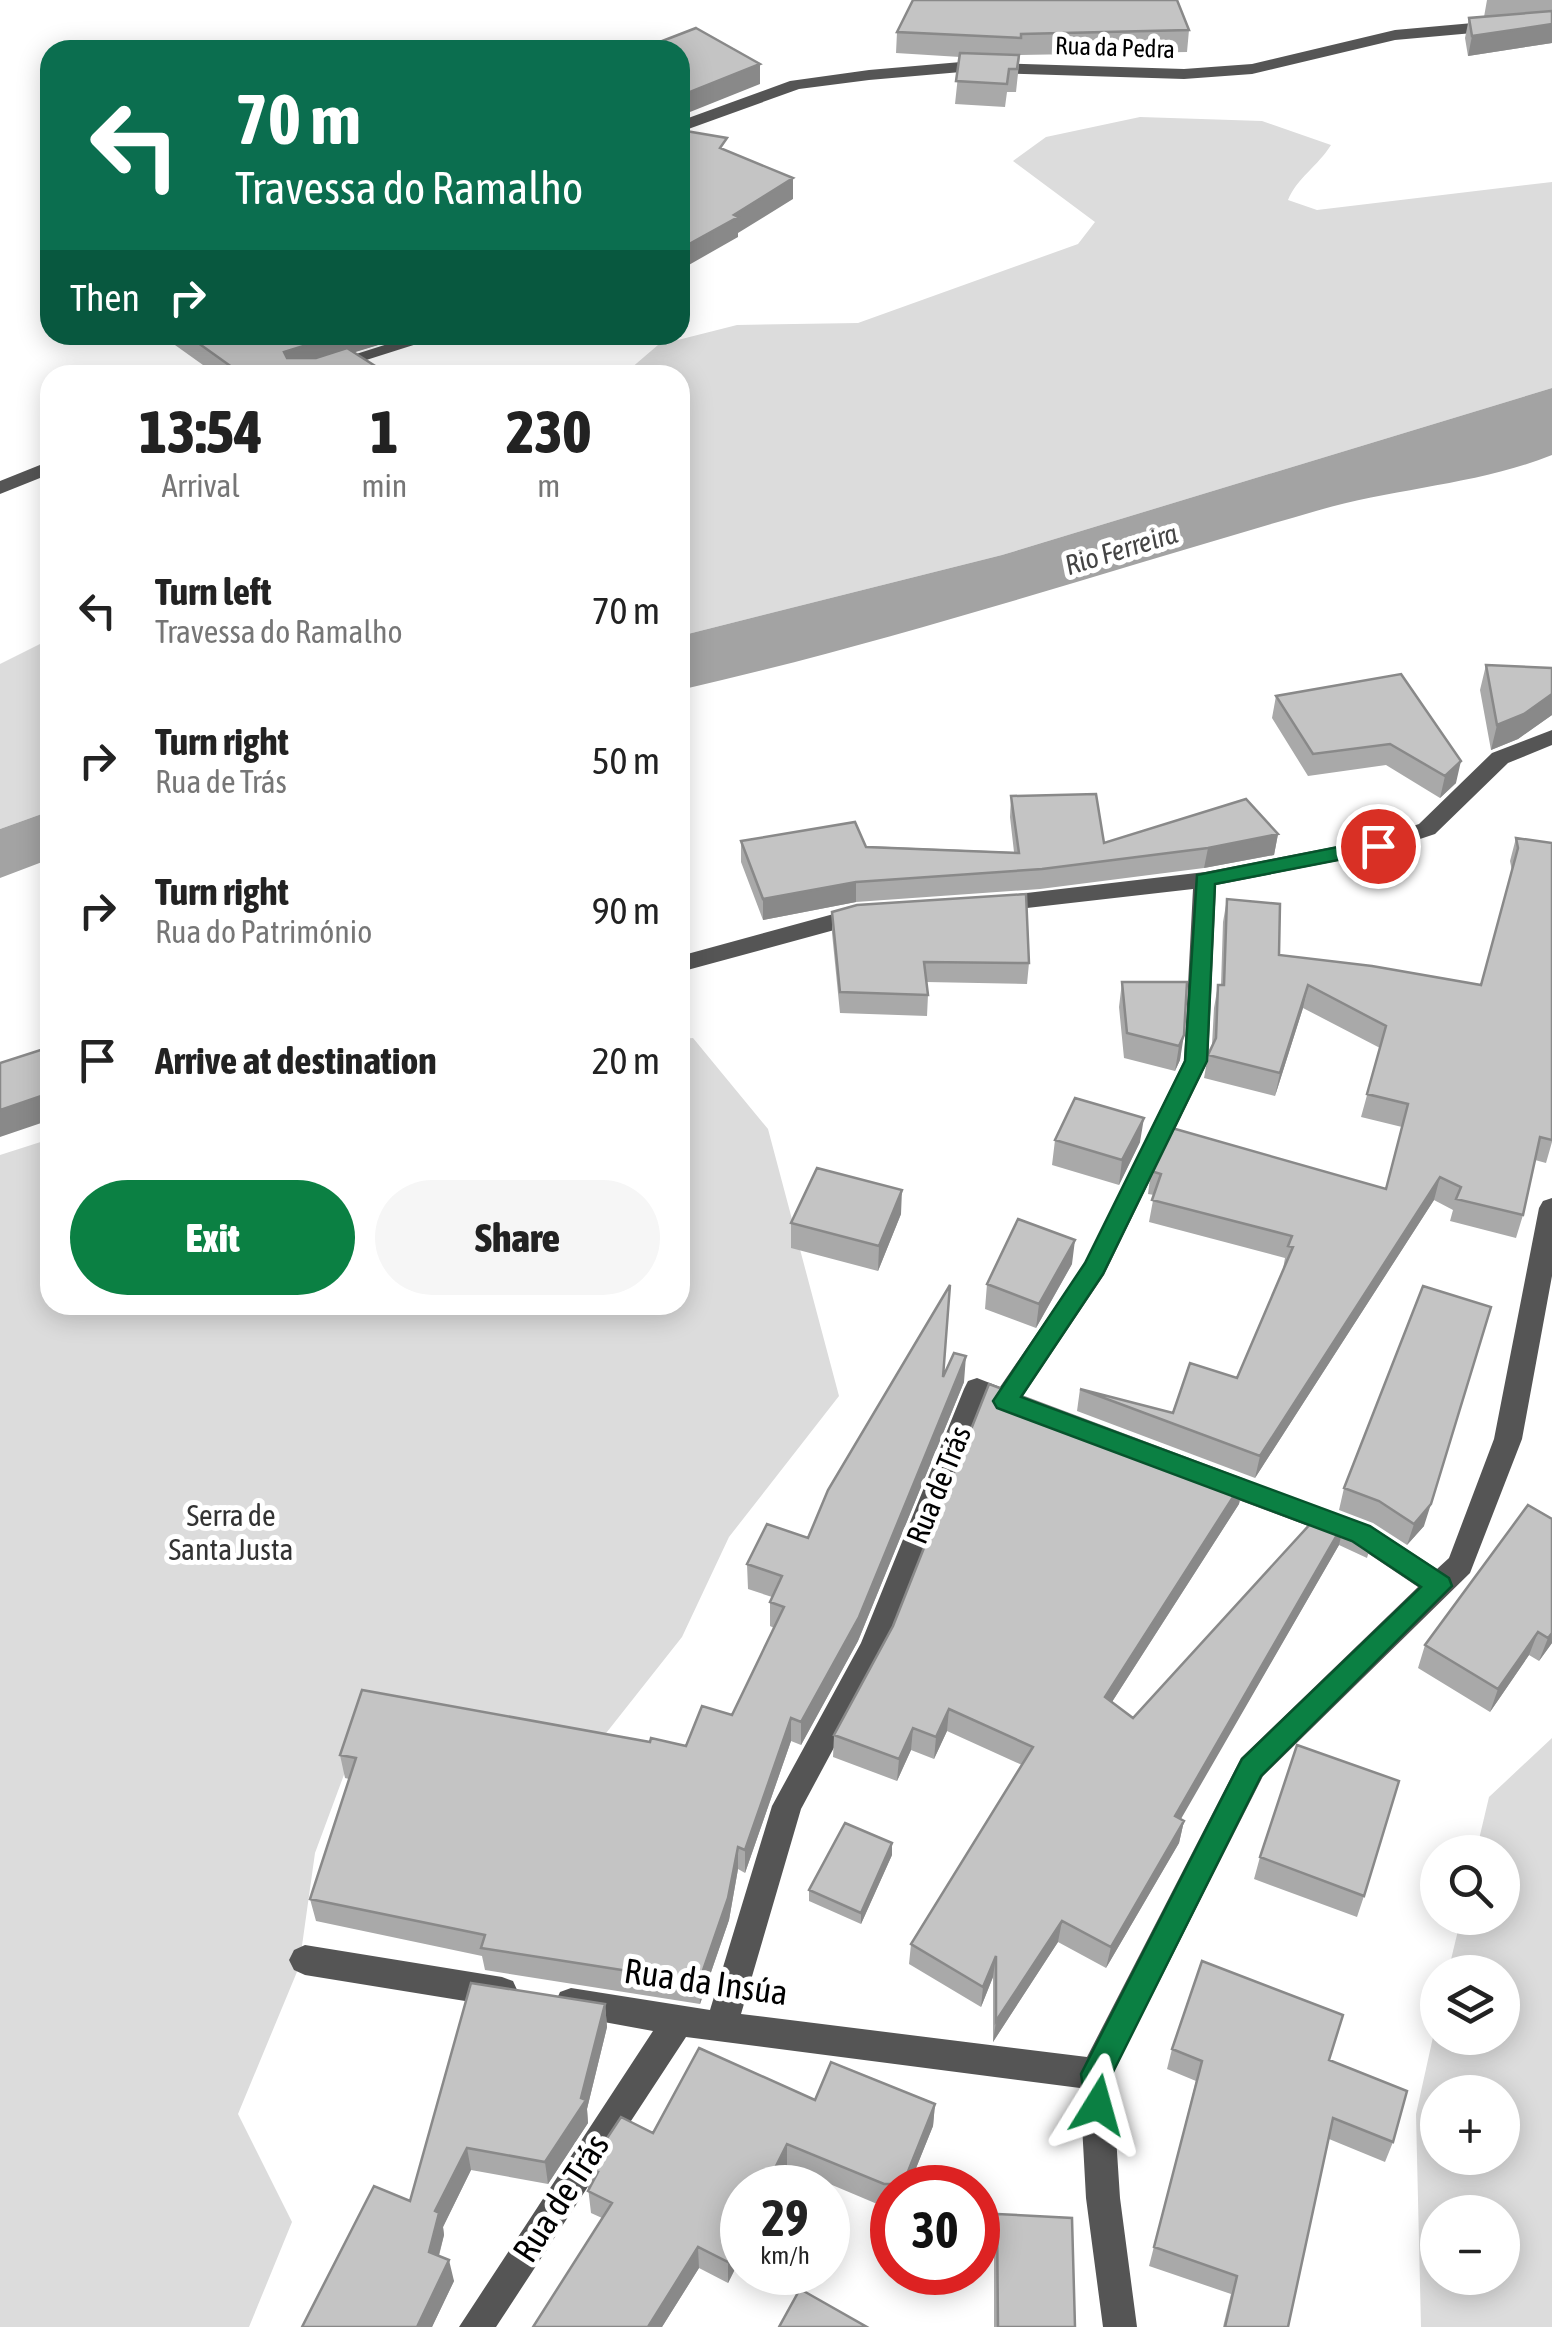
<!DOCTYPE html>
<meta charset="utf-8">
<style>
:root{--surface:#fff;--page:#f6f6f6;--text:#222;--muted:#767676;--accent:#0b8043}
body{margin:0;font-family:"Asap Condensed",sans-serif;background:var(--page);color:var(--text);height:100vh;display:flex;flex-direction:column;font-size:38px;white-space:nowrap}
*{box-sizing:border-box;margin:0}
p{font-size:32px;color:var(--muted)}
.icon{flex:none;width:55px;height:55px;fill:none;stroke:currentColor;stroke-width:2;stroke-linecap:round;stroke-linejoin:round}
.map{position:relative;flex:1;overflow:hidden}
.panel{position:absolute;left:40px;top:365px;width:650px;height:950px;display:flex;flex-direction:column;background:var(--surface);border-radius:30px;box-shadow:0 5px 25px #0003}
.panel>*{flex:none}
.guide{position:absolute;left:40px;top:40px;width:650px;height:305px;border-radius:30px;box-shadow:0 5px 25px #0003;background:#0b6e4f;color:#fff;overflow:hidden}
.fabs{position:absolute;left:1420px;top:1835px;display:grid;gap:20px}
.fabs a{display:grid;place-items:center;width:100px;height:100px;border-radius:50%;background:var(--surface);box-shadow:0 5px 25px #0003;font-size:50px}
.speed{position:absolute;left:720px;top:2165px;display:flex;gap:20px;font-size:50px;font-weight:700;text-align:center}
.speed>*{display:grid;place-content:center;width:130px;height:130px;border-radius:50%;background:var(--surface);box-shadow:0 5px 25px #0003;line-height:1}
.speed small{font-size:25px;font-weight:400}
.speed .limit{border:15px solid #d22;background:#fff;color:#111}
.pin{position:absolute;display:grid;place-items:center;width:85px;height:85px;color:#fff;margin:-42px;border:5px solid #fff;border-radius:50%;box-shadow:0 2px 10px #0007}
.me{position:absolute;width:110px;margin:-55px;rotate:8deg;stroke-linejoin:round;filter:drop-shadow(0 0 8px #0008)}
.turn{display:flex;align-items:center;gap:35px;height:210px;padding:0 30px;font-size:45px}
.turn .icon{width:130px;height:130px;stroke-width:2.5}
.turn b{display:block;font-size:70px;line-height:85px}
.then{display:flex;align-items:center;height:95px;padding:0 30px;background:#0003;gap:20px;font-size:38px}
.eta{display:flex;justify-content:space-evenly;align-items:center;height:170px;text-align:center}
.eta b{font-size:60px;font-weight:800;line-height:70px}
.primary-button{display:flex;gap:20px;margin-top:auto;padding:20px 30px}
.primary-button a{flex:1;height:115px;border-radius:60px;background:var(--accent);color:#fff;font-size:40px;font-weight:800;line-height:115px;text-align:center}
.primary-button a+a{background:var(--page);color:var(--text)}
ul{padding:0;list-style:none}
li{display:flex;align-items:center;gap:30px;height:150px;padding:0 30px}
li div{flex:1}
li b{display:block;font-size:38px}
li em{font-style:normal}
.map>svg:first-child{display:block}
.green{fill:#dcdcdc;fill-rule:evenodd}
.water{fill:#a3a3a3}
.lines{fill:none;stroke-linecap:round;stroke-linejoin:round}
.minor{fill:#555;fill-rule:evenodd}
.wall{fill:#a9a9a9}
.shaded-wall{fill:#898989}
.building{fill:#c4c4c4;stroke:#898989;stroke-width:2.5}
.route{fill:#0b8043;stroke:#07532c;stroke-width:2.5}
.labels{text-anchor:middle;stroke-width:10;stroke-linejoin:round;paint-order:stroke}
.far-street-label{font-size:25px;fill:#000;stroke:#fff}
.far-water-label{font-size:28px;font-style:italic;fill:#444;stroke:#fff}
.street-label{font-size:30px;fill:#000;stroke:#fff}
.park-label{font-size:30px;fill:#333;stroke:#fff}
.near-street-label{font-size:35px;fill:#000;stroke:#fff}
</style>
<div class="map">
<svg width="1552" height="2327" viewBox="0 0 1552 2327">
<rect width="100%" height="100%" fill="#fff"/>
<!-- green -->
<path class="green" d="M 1140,117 L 1262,121 L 1331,145 C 1318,166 1297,178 1288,200 L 1317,210 L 1552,182 L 1552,388 L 1002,555 L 680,636 L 680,375 L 623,375 L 658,345 L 737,325 L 858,323 L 1078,244 L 1095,222 L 1013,161 L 1046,137 Z
M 50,639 L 50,811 L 0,829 L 0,664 Z
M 693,1038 L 768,1129 L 839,1396 L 729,1537 L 682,1637 L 603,1737 L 365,1718 L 315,1853 L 299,1967 L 238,2114 L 292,2222 L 249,2327 L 0,2327 L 0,1155 L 50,1139 L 50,1305 L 680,1305 L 680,1039 Z
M 1552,1738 L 1552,2327 L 1421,2327 L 1416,2114 L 1437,2019 L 1438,2038 L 1502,2038 L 1502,1972 L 1448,1972 L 1461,1918 L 1502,1918 L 1502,1852 L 1476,1852 L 1489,1797 ZM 1438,2092 L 1502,2092 L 1502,2158 L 1438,2158 ZM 1438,2212 L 1502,2212 L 1502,2278 L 1438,2278 Z"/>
<!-- water -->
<path class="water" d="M 1552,388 L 1552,455 C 1477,485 1394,488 1316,511 C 1104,572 895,641 680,690 L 680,636 L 1002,555 Z
M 50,811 L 50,859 L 0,878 L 0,829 Z"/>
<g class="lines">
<!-- minor -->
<path class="minor" d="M 1552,16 L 1552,26 L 1395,40 L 1252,74 L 1184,79 L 961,72 L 869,80 L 799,89 L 680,132 L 680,121 L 790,81 L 869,70 L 961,62 L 1184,69 L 1252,64 L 1395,30 Z
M 416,335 L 445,335 L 319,375 L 290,375 Z
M 50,461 L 50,474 L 0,494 L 0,481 Z
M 1552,730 L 1552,745 L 1508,763 L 1435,834 L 1378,853 L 1216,885 L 1208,1061 L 1104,1275 L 1022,1397 L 1027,1405 L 1024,1413 L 1014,1416 L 985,1404 L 888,1647 L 801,1809 L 741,2014 L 1087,2057 L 1241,1758 L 1418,1587 L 1351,1542 L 1201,1486 L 1197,1478 L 1201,1470 L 1211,1467 L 1371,1526 L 1437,1569 L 1449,1558 L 1494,1439 L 1539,1208 L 1543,1201 L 1552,1198 L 1552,1276 L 1522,1439 L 1470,1573 L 1263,1776 L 1112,2075 L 1120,2198 L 1137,2327 L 1103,2327 L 1086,2198 L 1080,2088 L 686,2037 L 496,2327 L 459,2327 L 653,2031 L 560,2014 L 555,2003 L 560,1992 L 571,1988 L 710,2010 L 772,1806 L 861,1643 L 964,1389 L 968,1381 L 977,1378 L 1000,1387 L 1085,1263 L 1184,1061 L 1193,889 L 992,912 L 984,910 L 981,904 L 984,898 L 1205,872 L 1374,839 L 1419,824 L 1492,753 Z
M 863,906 L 871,908 L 874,914 L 871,920 L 680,972 L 680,956 Z
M 305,1945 L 502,1977 L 513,1981 L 518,1992 L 513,2003 L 502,2007 L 305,1975 L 294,1970 L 289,1960 L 294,1950 Z"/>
</g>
<!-- wall -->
<path class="wall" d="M 1487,0 L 1552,0 L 1552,43 L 1468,56 L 1465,38 L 1469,18 L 1484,17 Z
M 1189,30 L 1187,52 L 1020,55 L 1016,92 L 1007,92 L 1005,107 L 955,104 L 960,57 L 896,53 L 897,32 Z
M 173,335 L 411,335 L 354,352 L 383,371 L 384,375 L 217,375 L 175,345 Z
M 1486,665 L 1552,668 L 1552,715 L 1518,739 L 1491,750 L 1480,690 Z
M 1401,674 L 1456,783 L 1440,798 L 1386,765 L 1308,776 L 1272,718 L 1276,696 Z
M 1011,796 L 1104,843 L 1278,834 L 1274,855 L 1204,868 L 1040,889 L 856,902 L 763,920 L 741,862 L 741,841 L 1014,852 L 1010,817 Z
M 1516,838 L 1552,843 L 1552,1142 L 1546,1163 L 1535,1160 L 1523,1215 L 1516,1238 L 1450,1221 L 1453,1210 L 1434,1200 L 1255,1478 L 1077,1411 L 1080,1389 L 1173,1413 L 1237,1378 L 1283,1269 L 1285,1258 L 1149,1222 L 1154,1195 L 1148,1194 L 1151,1171 L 1386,1189 L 1402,1127 L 1361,1117 L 1380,1048 L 1303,1008 L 1275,1096 L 1204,1078 L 1208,1055 L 1212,1045 L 1214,1008 L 1218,985 L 1221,985 L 1223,922 L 1227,899 L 1279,955 L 1481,985 L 1512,871 L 1510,861 Z
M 832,912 L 1029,963 L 1027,984 L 926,982 L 928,995 L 927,1016 L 840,1013 L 832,933 Z
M 1122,982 L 1187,982 L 1180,1060 L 1175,1071 L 1124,1058 L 1119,1007 Z
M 1055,1140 L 1140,1142 L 1119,1185 L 1052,1165 Z
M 901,1214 L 878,1271 L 791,1248 L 791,1223 Z
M 1072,1264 L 1036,1328 L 985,1309 L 987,1284 Z
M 1423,1286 L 1424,1526 L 1407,1545 L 1373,1523 L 1339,1510 L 1344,1488 Z
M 943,1377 L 964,1382 L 858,1641 L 801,1745 L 791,1741 L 745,1873 L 738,1869 L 729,1920 L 700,2004 L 485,1970 L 482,1956 L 316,1921 L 310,1899 L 349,1779 L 345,1778 L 340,1755 L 650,1742 L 686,1746 L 732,1715 L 774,1628 L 770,1626 L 770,1602 L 772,1597 L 748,1589 L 747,1564 L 808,1538 Z
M 1244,1480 L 1239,1504 L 1112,1702 L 1133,1718 L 1323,1510 L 1374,1534 L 1367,1558 L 1339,1545 L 1180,1819 L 1184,1821 L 1179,1843 L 1106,1968 L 1058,1942 L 993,2042 L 993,1977 L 981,2007 L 909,1964 L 911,1944 L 1022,1765 L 947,1731 L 934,1759 L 911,1750 L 897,1781 L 833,1757 L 834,1735 Z
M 1552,1519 L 1552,1643 L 1539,1661 L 1529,1655 L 1490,1712 L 1418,1668 L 1425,1645 Z
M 892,1855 L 861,1924 L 809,1901 L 809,1890 Z
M 1260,1857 L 1364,1896 L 1357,1917 L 1254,1879 Z
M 605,2004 L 607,2027 L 587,2109 L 588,2123 L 548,2184 L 471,2170 L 443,2227 L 444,2235 L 439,2256 L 454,2281 L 432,2327 L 302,2327 L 410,2201 Z
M 1172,2049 L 1329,2060 L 1393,2142 L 1385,2162 L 1329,2139 L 1288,2327 L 1223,2327 L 1231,2294 L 1149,2266 L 1196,2081 L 1167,2069 Z
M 815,2100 L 935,2104 L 933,2126 L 908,2188 L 892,2188 L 892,2206 L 882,2206 L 787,2166 L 776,2188 L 742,2188 L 742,2255 L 728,2283 L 699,2268 L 662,2327 L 533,2327 L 602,2218 L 591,2213 L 586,2170 L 653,2133 Z
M 997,2214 L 1075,2327 L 994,2327 L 994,2233 Z"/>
<!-- shaded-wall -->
<path class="shaded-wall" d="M 1552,24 L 1552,43 L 1468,56 L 1472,36 Z
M 760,64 L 760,84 L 680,116 L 680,96 Z
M 793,178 L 793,199 L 738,233 L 738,237 L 680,270 L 680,249 Z
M 339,335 L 411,335 L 287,373 L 284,352 Z
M 1552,694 L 1552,715 L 1518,739 L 1491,750 L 1497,725 Z
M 1461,761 L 1456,783 L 1440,798 L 1445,776 Z
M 1278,834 L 1274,855 L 1204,868 L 1208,848 Z
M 856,882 L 856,902 L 763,920 L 763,899 Z
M 1308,985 L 1303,1008 L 1275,1096 L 1280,1073 Z
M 1184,1035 L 1180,1060 L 1175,1071 L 1179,1046 Z
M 50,1093 L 50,1120 L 0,1137 L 0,1110 Z
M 1144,1118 L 1140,1142 L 1119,1185 L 1122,1160 Z
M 1440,1177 L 1434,1200 L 1255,1478 L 1260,1456 Z
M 902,1190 L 901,1214 L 878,1271 L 879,1246 Z
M 1075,1240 L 1072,1264 L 1036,1328 L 1039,1304 Z
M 966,1356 L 964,1382 L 858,1641 L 801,1745 L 801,1722 Z
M 1244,1480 L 1239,1504 L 1101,1719 L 1105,1697 Z
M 1431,1504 L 1424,1526 L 1407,1545 L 1414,1524 Z
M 1345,1521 L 1339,1545 L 1170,1838 L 1175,1816 Z
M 1538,1632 L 1529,1655 L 1490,1712 L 1498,1689 Z
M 1552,1633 L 1552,1643 L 1539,1661 L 1548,1638 Z
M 949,1709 L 947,1731 L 934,1759 L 936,1737 Z
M 791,1718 L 791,1741 L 745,1873 L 745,1850 Z
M 913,1728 L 911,1750 L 897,1781 L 899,1759 Z
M 1184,1821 L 1179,1843 L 1106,1968 L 1111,1947 Z
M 892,1843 L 892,1855 L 861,1924 L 861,1913 Z
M 738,1847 L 738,1869 L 729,1920 L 700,2004 L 699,1982 Z
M 1062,1921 L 1058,1942 L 993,2042 L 996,2021 Z
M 996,1956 L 993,1977 L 981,2007 L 983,1987 Z
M 605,2004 L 607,2027 L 587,2109 L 588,2123 L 548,2184 L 545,2162 L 581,2098 Z
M 935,2104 L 933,2126 L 908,2188 L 903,2188 Z
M 787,2144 L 787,2166 L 776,2188 L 765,2188 Z
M 467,2148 L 471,2170 L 443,2227 L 444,2235 L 434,2273 L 429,2252 L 435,2211 Z
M 742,2233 L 742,2255 L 728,2283 L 728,2262 Z
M 698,2247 L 699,2268 L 662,2327 L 648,2327 Z
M 449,2260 L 454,2281 L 432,2327 L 417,2327 Z"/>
<!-- building -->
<path class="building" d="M 913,0 L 1177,0 L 1189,30 L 1021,34 L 1021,38 L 897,32 Z
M 1552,11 L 1552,24 L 1472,36 L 1469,18 Z
M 696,28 L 760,64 L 680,96 L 680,50 L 639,50 Z
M 960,53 L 1019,55 L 1017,69 L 1009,69 L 1007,84 L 956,81 Z
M 680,130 L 727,138 L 720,148 L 793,178 L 734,215 L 738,217 L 680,249 Z
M 187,335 L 339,335 L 284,352 L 287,358 L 316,358 L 347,348 L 383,371 L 376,375 L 243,375 Z
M 1486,665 L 1552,668 L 1552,694 L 1524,714 L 1497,725 Z
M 1401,674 L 1461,761 L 1445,776 L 1390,744 L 1313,754 L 1276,696 Z
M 1096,794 L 1104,843 L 1246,799 L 1278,834 L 1208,848 L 1042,869 L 856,882 L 763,899 L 741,841 L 855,822 L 866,847 L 1019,853 L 1011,796 Z
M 1516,838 L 1552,843 L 1552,1140 L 1540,1137 L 1523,1215 L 1456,1199 L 1461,1187 L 1440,1177 L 1260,1456 L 1080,1389 L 1173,1413 L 1190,1363 L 1237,1378 L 1293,1247 L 1288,1246 L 1292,1236 L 1152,1200 L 1161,1174 L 1151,1171 L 1172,1128 L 1386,1189 L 1408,1104 L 1367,1094 L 1386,1026 L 1308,985 L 1280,1073 L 1208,1055 L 1216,1038 L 1218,985 L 1224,985 L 1227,899 L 1280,904 L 1279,955 L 1372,966 L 1481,985 L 1518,848 Z
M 1026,894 L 1029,963 L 924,962 L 928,995 L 840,992 L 832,912 L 857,905 Z
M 1122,982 L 1187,982 L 1184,1035 L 1179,1046 L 1127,1033 Z
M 50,1047 L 50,1093 L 0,1110 L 0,1063 Z
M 1075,1098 L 1144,1118 L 1122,1160 L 1055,1140 Z
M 817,1168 L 902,1190 L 879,1246 L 791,1223 Z
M 1018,1219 L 1075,1240 L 1039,1304 L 987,1284 Z
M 950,1285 L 943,1377 L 954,1353 L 966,1356 L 859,1617 L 801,1722 L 791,1718 L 745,1850 L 738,1847 L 728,1898 L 699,1982 L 481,1948 L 485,1935 L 310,1899 L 356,1758 L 340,1755 L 362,1690 L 650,1742 L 651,1738 L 686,1746 L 702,1706 L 732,1715 L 784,1607 L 770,1602 L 782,1576 L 747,1564 L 767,1524 L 808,1538 L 828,1490 Z
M 1423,1286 L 1491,1307 L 1431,1504 L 1414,1524 L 1379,1501 L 1344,1488 Z
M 989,1384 L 1244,1480 L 1105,1697 L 1133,1718 L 1323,1510 L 1356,1522 L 1374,1534 L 1345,1521 L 1175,1816 L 1184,1821 L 1111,1947 L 1062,1921 L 996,2021 L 996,1956 L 983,1987 L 911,1944 L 1033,1747 L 949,1709 L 936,1737 L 913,1728 L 899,1759 L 834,1735 L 893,1626 Z
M 1528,1505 L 1552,1519 L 1552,1633 L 1548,1638 L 1538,1632 L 1498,1689 L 1425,1645 Z
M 1297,1745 L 1399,1781 L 1364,1896 L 1260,1857 Z
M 845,1823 L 892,1843 L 861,1913 L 809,1890 Z
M 1202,1961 L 1343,2015 L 1329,2060 L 1407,2091 L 1393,2142 L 1333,2118 L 1288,2327 L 1225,2327 L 1237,2276 L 1154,2247 L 1202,2061 L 1172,2049 Z
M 471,1983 L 605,2004 L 581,2098 L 586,2100 L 545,2162 L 467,2148 L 435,2211 L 439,2213 L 429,2252 L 449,2260 L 417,2327 L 302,2327 L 374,2186 L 410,2201 Z
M 699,2048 L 815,2100 L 831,2062 L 935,2104 L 903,2184 L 884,2184 L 787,2144 L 765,2188 L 742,2188 L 742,2233 L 728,2262 L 698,2247 L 648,2327 L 533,2327 L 612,2203 L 588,2191 L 598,2172 L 586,2170 L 621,2117 L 653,2133 Z
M 997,2214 L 1072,2218 L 1075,2327 L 998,2327 Z
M 800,2289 L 867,2327 L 779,2327 Z"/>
<!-- route -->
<path class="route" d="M 1378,839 L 1388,846 L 1385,851 L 1215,884 L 1207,1061 L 1103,1274 L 1021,1397 L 1370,1526 L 1449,1578 L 1452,1586 L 1261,1776 L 1111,2076 L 1112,2105 L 1108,2115 L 1098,2120 L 1087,2115 L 1081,2074 L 1242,1759 L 1421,1587 L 1352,1541 L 997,1408 L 993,1401 L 1085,1263 L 1185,1061 L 1197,875 Z"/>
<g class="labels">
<!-- far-street labels -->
<g class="far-street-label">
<text transform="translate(1115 47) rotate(2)" y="9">Rua da Pedra</text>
</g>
<!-- far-water labels -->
<g class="far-water-label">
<text transform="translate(1121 549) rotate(-17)" y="10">Rio Ferreira</text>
</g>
<!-- street labels -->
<g class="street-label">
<text transform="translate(939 1485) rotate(-68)" y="10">Rua de Trás</text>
</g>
<!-- park labels -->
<g class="park-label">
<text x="231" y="1526">Serra de<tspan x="231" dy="34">Santa Justa</tspan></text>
</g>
<!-- near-street labels -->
<g class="near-street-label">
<text transform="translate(706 1982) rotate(8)" y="12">Rua da Insúa</text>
<text transform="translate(561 2198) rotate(-57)" y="12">Rua de Trás</text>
</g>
</g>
</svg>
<div class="fabs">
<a><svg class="icon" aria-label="search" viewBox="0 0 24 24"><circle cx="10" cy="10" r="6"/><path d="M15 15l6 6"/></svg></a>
<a><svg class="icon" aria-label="layers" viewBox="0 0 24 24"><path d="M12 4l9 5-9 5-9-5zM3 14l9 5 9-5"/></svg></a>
<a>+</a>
<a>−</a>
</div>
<div class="speed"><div>29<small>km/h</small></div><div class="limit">30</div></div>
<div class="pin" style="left:1378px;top:846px;background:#d93025"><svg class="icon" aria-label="arrive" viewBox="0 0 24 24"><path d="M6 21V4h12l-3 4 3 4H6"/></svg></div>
<svg class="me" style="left:1098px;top:2105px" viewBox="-20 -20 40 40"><path d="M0-17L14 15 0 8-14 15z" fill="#0b8043" stroke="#fff" stroke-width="4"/></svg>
<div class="guide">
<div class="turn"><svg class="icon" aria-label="left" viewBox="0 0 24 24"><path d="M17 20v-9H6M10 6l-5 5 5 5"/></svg><div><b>70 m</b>Travessa do Ramalho</div></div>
<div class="then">Then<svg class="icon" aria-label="right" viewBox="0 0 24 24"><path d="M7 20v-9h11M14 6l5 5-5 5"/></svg></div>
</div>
<section class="panel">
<div class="eta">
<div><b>13:54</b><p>Arrival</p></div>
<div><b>1</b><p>min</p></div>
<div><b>230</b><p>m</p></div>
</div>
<ul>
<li><svg class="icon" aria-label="left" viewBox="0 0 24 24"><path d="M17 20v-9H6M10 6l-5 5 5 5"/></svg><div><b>Turn left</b><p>Travessa do Ramalho</p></div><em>70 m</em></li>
<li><svg class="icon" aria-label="right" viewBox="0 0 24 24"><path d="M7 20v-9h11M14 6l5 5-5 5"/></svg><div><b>Turn right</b><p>Rua de Trás</p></div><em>50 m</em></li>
<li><svg class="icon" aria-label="right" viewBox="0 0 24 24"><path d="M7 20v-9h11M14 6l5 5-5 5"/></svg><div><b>Turn right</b><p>Rua do Património</p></div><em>90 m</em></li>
<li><svg class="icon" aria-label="arrive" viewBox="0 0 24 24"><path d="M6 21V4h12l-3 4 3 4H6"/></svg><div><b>Arrive at destination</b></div><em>20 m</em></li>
</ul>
<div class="primary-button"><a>Exit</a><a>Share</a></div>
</section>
</div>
